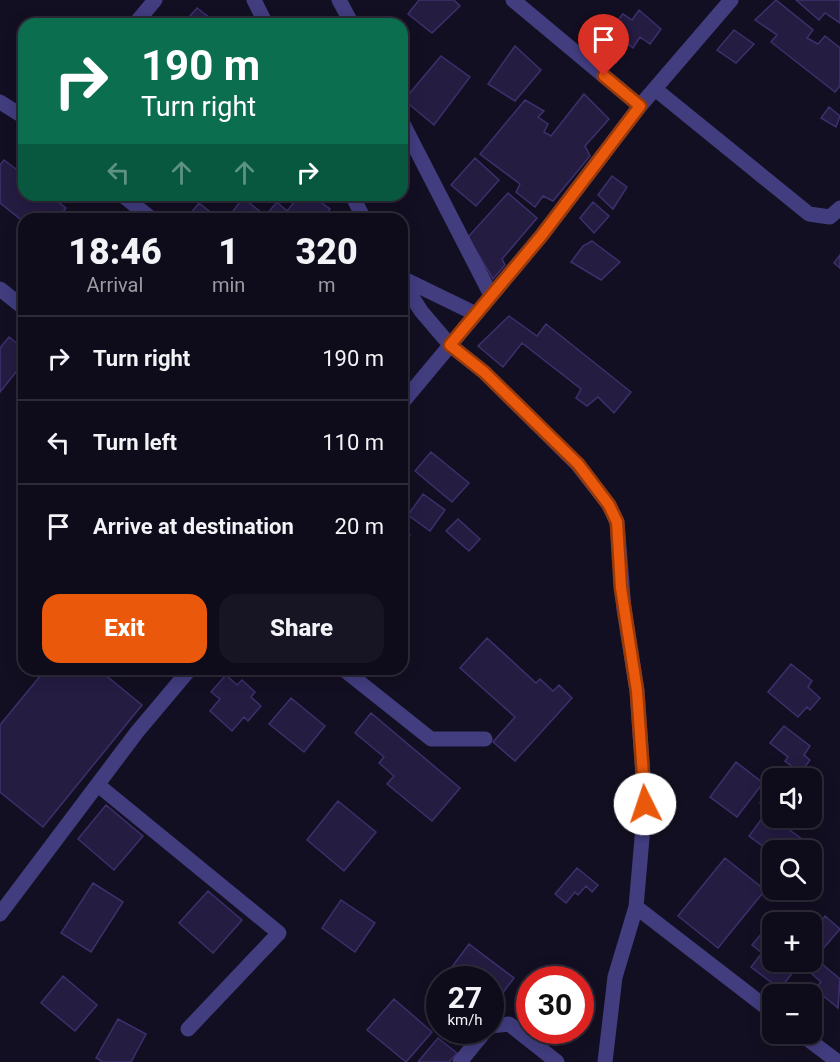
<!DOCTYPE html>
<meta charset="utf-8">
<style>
:root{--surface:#0e0b1a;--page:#171423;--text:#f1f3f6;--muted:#9b9ba2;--line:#2e2b39;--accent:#ea580c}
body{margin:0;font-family:Roboto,sans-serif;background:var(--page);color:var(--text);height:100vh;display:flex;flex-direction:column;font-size:22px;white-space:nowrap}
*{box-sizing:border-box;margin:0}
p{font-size:20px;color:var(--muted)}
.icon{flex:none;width:33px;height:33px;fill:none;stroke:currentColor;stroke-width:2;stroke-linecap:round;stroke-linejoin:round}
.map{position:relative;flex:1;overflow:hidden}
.side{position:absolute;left:18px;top:213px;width:390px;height:462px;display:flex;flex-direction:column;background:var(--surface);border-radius:18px;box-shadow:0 3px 15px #0003,0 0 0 2px var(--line)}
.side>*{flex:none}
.hud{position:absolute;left:18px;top:18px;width:390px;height:183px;border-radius:18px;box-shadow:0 3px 15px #0003,0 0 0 2px var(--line);background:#0b6e4f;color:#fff;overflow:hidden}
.fabs{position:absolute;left:762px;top:768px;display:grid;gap:12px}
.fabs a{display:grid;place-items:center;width:60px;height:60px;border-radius:12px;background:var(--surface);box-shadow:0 3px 15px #0003,0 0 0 2px var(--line);font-size:30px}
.speed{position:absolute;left:426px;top:966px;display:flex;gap:12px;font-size:30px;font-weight:700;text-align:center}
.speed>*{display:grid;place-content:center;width:78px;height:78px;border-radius:50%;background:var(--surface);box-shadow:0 3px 15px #0003,0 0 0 2px var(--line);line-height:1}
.speed small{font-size:15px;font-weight:400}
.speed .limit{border:9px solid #d22;background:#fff;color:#111}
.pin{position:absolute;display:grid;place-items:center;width:51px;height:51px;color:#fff;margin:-62px -26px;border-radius:50% 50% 50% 0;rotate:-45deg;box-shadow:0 0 6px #0007}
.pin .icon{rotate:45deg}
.me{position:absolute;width:66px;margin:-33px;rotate:356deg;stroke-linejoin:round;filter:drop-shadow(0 0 4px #0008)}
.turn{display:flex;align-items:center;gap:21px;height:126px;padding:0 24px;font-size:27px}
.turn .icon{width:78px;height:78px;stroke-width:2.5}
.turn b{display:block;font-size:42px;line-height:51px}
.lanes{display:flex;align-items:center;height:57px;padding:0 24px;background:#0003;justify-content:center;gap:30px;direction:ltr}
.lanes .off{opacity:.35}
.eta{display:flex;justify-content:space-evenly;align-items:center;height:102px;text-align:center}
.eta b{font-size:36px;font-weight:800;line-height:42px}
.primary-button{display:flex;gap:12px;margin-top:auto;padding:12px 24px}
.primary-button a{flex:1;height:69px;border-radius:18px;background:var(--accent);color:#fff;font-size:24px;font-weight:800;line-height:69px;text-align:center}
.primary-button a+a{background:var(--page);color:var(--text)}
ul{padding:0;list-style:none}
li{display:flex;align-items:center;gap:18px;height:84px;padding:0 24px;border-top:2px solid var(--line)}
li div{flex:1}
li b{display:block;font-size:22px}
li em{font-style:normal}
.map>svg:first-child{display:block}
.building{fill:#251c42;stroke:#3d306d;stroke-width:1.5}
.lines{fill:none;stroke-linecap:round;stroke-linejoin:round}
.minor{stroke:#413d7f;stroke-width:15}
.route-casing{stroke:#983908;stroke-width:15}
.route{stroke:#ea580c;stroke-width:10}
</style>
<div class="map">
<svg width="840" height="1062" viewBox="0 0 840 1062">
<rect width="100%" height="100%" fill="#130f22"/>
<!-- building -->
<path class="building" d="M 419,0 L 454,0 L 460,6 L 432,33 L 408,14 Z
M 776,0 L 813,30 L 807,38 L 818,44 L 825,36 L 840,48 L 840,86 L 835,92 L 771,42 L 777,35 L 755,20 Z
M 796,0 L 840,0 L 840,23 L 825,13 L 819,20 Z
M 197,8 L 218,24 L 183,24 Z
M 639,10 L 661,29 L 650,44 L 640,37 L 633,48 L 628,44 L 616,63 L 596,45 L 623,14 L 632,20 Z
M 734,30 L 754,44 L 736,63 L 717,50 Z
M 515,46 L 541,70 L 515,101 L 488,84 Z
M 441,56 L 470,77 L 434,125 L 404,100 Z
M 584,94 L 609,119 L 585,146 L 590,156 L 553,201 L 543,196 L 535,207 L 516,192 L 520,184 L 480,154 L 525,100 L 544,111 L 538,117 L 548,124 L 544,132 L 551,136 Z
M 829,107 L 840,116 L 836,127 L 821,118 Z
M 475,158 L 499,180 L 476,206 L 451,185 Z
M 4,160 L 24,175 L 24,195 L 49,195 L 66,208 L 57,219 L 24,219 L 24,222 L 0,203 L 0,165 Z
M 612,176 L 627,187 L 613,209 L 598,195 Z
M 508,193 L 537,218 L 502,259 L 505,265 L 493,279 L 468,237 Z
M 300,195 L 311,195 L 330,209 L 322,219 L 270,219 L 266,215 L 277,202 L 287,211 Z
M 243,198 L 266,216 L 263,219 L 227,219 Z
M 593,202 L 609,216 L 594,233 L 580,218 Z
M 199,203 L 219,219 L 186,219 Z
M 592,241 L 620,262 L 601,280 L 571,262 L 583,246 Z
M 840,255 L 840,268 L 834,263 Z
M 509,316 L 537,336 L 546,324 L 631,392 L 614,413 L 598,397 L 587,406 L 576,398 L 581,389 L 522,343 L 503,367 L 478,346 Z
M 9,337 L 24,349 L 24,362 L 0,392 L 0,348 Z
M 431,452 L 469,483 L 452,502 L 415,471 Z
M 423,494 L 445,510 L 430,531 L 408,515 Z
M 458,519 L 480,539 L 469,551 L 446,531 Z
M 402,529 L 410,535 L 402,544 Z
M 487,638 L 536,683 L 540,679 L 553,691 L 559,685 L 572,698 L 515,761 L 493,742 L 515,717 L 460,668 Z
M 791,664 L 812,681 L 808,687 L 820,698 L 810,710 L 807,707 L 798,717 L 768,692 Z
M 46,669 L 98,669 L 142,705 L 43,827 L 0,792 L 0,725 Z
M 226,675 L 237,685 L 242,680 L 255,692 L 251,697 L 261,706 L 248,721 L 244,717 L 232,731 L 210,711 L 220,699 L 211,692 Z
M 291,698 L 325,726 L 304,752 L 269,724 Z
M 371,713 L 460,788 L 432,821 L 387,784 L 394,776 L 379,763 L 384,757 L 355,733 Z
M 784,726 L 810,746 L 804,755 L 810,760 L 800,773 L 785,761 L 788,757 L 770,743 Z
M 736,762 L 763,783 L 737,817 L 710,797 Z
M 772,787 L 772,813 L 760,803 Z
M 338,801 L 376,832 L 344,871 L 307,840 Z
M 106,805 L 143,836 L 114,870 L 78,839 Z
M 766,813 L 806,842 L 800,850 L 772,850 L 772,853 L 749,836 Z
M 725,858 L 765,890 L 718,948 L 678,916 Z
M 577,868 L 598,885 L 592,892 L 586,886 L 578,895 L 575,892 L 566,903 L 555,894 Z
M 93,883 L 123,902 L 91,952 L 61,933 Z
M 208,891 L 242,920 L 213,953 L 179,923 Z
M 341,900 L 375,923 L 355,952 L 322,928 Z
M 804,913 L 818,925 L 825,916 L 840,929 L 814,959 L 812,956 L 812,922 L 795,922 Z
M 762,933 L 772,941 L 772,962 L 800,963 L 780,989 L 751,967 L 762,953 L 752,945 Z
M 469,944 L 514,978 L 496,1002 L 490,998 L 490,980 L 466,980 L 451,968 Z
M 822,964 L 840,979 L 838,1008 L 815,989 L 821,982 L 811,973 Z
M 63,976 L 97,1005 L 75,1031 L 41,1003 Z
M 394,999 L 432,1032 L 406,1062 L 367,1030 Z
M 118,1019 L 146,1034 L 131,1062 L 103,1062 L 96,1058 Z
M 438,1038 L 457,1053 L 449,1062 L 418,1062 Z"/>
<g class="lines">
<!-- minor -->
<path class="minor" d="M 254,0 L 266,24
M 339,0 L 352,24
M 513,0 L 640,106
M 135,24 L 155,0
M 655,89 L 809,214 L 830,217 L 840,208
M 0,102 L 24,117
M 402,122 L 491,295
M 122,195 L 152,219
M 352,195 L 364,219
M 402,278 L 476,314
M 402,281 L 421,311 L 450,345 L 484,372 L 577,464 L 609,505 L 617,522 L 624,609 L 637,691 L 645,804 L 636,907
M 0,289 L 24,308
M 402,403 L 542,235 L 640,106 L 731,0
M 343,669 L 431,739 L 485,739
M 98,785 L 279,933 L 188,1029
M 0,914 L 137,732 L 190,669
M 490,1026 L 509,1024 L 557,1062
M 801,1034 L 838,1062
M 460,1062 L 486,1030
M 605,1062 L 615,977 L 636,907 L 772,1012"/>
</g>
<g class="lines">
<defs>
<path id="route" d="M 604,76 L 640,106 L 542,235 L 450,345 L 484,372 L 578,464 L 609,505 L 617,522 L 621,588 L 637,691 L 645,804"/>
</defs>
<!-- route casing -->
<use href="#route" class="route-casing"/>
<!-- route -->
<use href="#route" class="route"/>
</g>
</svg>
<div class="fabs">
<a><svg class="icon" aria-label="sound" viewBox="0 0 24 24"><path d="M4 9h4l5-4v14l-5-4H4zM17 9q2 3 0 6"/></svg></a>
<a><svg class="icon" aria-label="search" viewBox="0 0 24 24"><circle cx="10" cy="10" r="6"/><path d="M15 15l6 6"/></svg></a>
<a>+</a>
<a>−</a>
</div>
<div class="speed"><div>27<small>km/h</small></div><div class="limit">30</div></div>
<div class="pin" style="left:604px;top:76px;background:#d93025"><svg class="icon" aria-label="arrive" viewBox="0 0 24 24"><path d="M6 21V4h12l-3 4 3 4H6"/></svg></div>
<svg class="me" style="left:645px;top:804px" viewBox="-20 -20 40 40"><circle r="19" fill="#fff"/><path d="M0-13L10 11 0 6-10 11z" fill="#ea580c"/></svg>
<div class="hud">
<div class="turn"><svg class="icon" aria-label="right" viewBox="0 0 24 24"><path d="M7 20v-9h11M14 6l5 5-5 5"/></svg><div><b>190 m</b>Turn right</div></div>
<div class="lanes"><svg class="icon off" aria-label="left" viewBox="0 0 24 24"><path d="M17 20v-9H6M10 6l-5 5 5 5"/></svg><svg class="icon off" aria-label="ahead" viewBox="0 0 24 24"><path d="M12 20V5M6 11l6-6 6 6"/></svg><svg class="icon off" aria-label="ahead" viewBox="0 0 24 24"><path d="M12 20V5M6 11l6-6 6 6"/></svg><svg class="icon" aria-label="right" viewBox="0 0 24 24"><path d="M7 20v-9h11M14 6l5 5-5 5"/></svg></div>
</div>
<section class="side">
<div class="eta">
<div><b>18:46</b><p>Arrival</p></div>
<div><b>1</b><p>min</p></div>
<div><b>320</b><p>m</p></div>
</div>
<ul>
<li><svg class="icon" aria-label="right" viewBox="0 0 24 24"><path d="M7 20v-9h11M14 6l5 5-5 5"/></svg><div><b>Turn right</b></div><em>190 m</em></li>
<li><svg class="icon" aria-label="left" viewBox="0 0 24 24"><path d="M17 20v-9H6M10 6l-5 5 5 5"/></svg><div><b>Turn left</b></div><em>110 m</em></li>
<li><svg class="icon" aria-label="arrive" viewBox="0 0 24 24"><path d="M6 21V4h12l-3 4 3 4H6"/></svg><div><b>Arrive at destination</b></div><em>20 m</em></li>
</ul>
<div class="primary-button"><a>Exit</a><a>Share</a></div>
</section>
</div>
